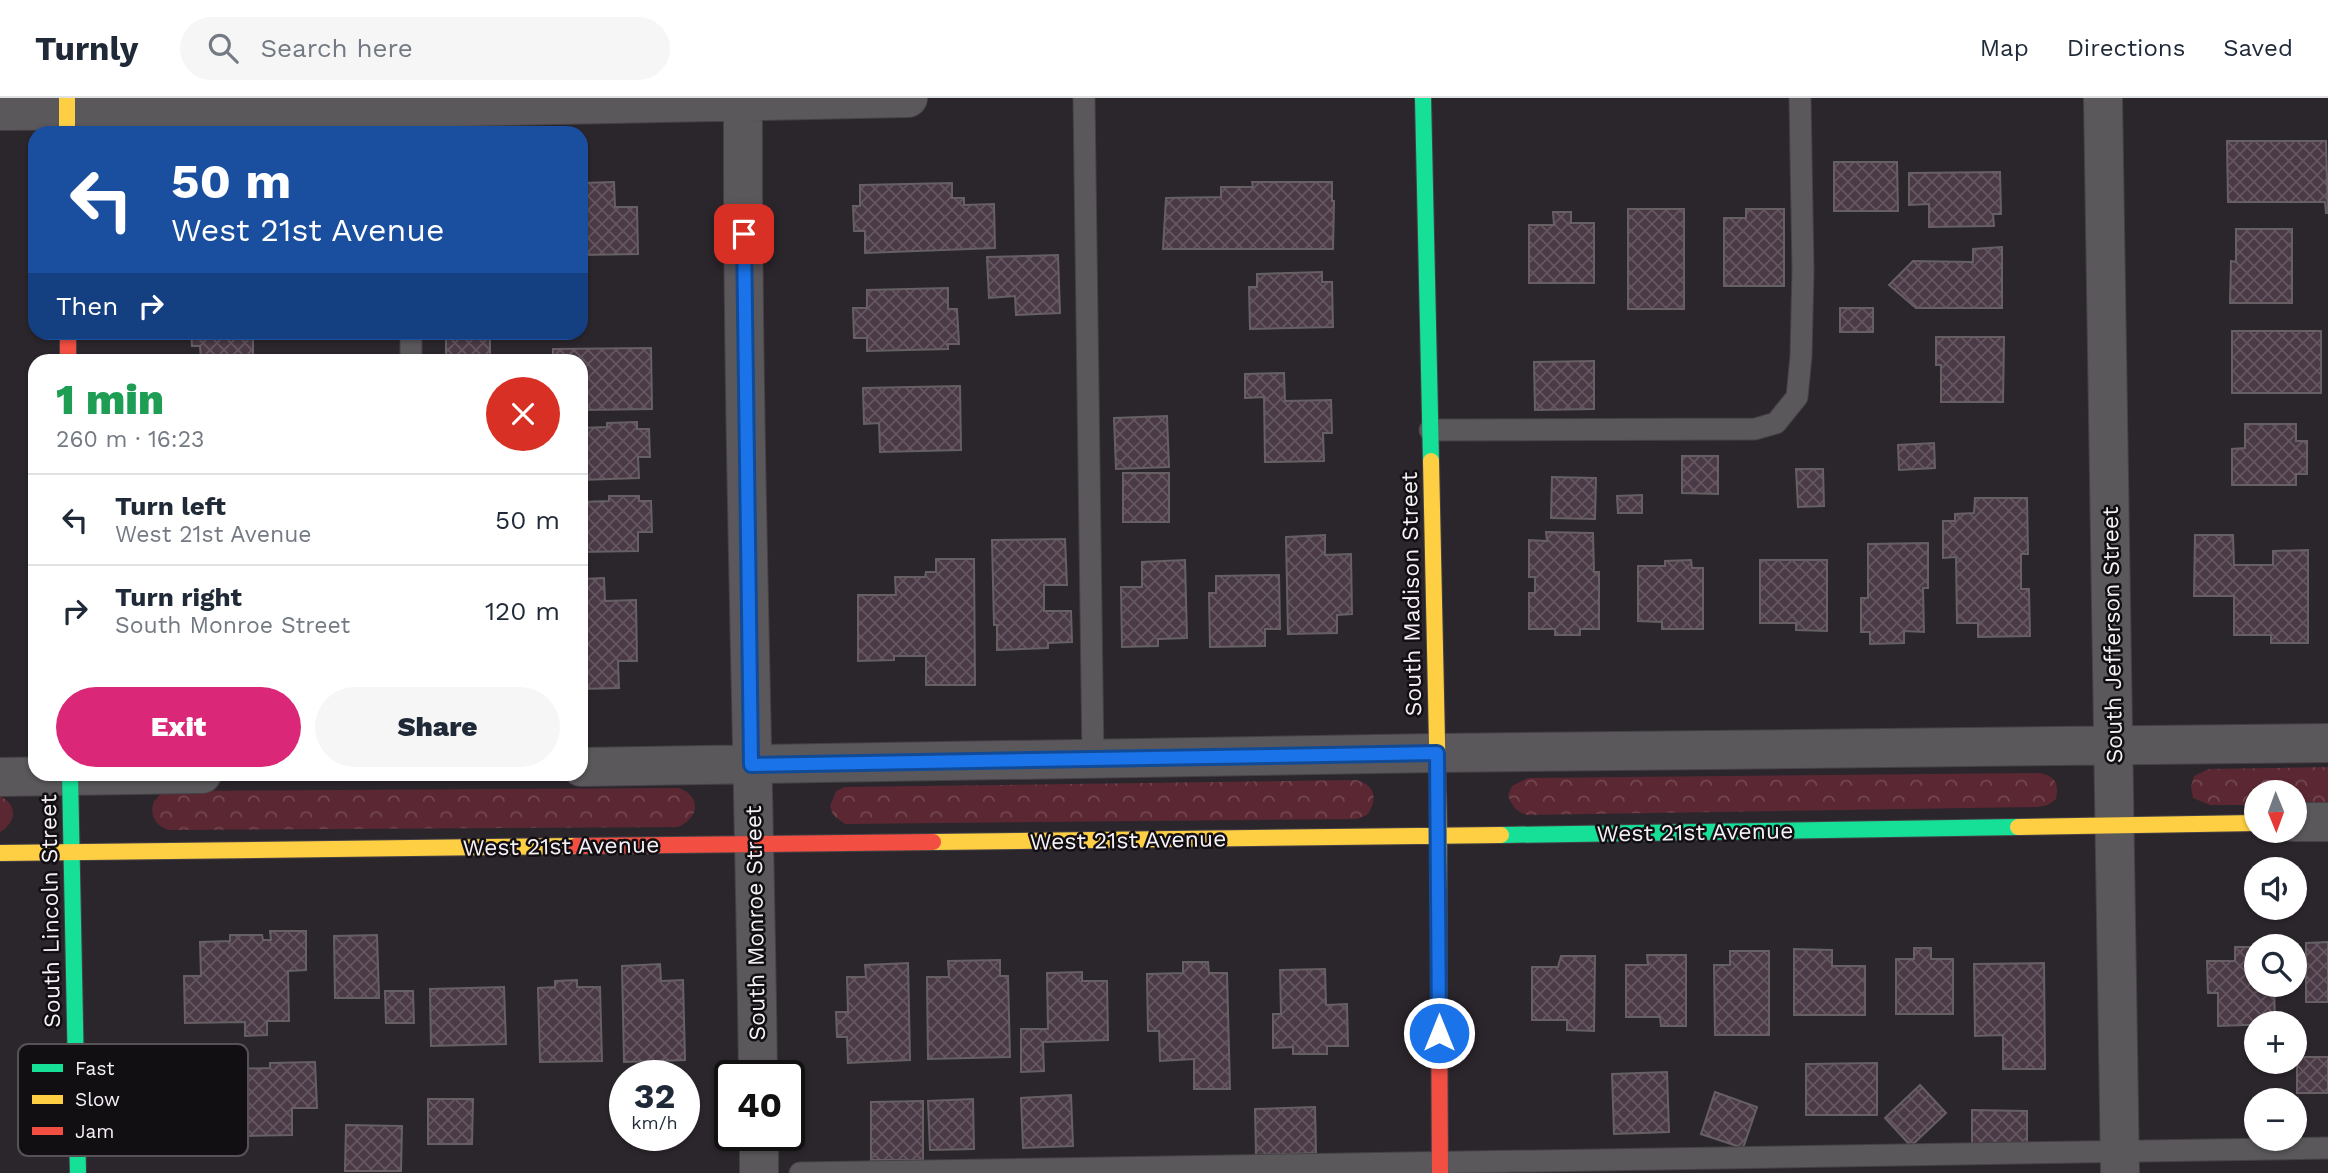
<!DOCTYPE html>
<meta charset="utf-8">
<style>
:root{--surface:#fff;--page:#f6f6f7;--text:#1f2937;--muted:#747a83;--line:#e0e1e3;--accent:#db2777}
body{margin:0;font-family:"Work Sans",sans-serif;background:var(--page);color:var(--text);height:100vh;display:flex;flex-direction:column;font-size:26px;white-space:nowrap}
*{box-sizing:border-box;margin:0}
p{font-size:23px;color:var(--muted)}
.icon{flex:none;width:38px;height:38px;fill:none;stroke:currentColor;stroke-width:2;stroke-linecap:round;stroke-linejoin:round}
.map{position:relative;flex:1;overflow:hidden}
.side{position:absolute;left:28px;top:256px;width:560px;height:427px;display:flex;flex-direction:column;background:var(--surface);border-radius:21px;box-shadow:0 2px 5px #0004}
.side>*{flex:none}
.banner{position:absolute;left:28px;top:28px;width:560px;height:214px;border-radius:21px;box-shadow:0 2px 5px #0004;background:#1a4fa0;color:#fff;overflow:hidden}
.needle{width:46px;rotate:179deg}
.buttons{position:absolute;left:2244px;top:682px;display:grid;gap:14px}
.buttons a{display:grid;place-items:center;width:63px;height:63px;border-radius:50%;background:var(--surface);box-shadow:0 2px 5px #0004;font-size:35px}
.speed{position:absolute;left:609px;top:962px;display:flex;gap:14px;font-size:35px;font-weight:700;text-align:center}
.speed>*{display:grid;place-content:center;width:91px;height:91px;border-radius:50%;background:var(--surface);box-shadow:0 2px 5px #0004;line-height:1}
.speed small{font-size:18px;font-weight:400}
.speed .limit{border:4px solid #111;border-radius:10px;background:#fff;color:#111}
.pin{position:absolute;display:grid;place-items:center;width:60px;height:60px;color:#fff;margin:-30px;border-radius:14px;box-shadow:0 4px 10px #0006}
.me{position:absolute;width:77px;margin:-38px;rotate:0deg;stroke-linejoin:round;filter:drop-shadow(0 0 5px #0008)}
.turn{display:flex;align-items:center;gap:24px;height:147px;padding:0 28px;font-size:32px}
.turn .icon{width:91px;height:91px;stroke-width:2.5}
.turn b{display:block;font-size:49px;line-height:60px}
.then{display:flex;align-items:center;height:66px;padding:0 28px;background:#0003;gap:14px;font-size:26px}
.round{display:grid;place-items:center;flex:none;width:74px;height:74px;border-radius:37px;background:var(--page)}
.summary{display:flex;align-items:center;justify-content:space-between;height:119px;padding:0 28px}
h1{font-size:42px;font-weight:800;line-height:52px;color:#1e9e55}
.button{display:flex;gap:14px;margin-top:auto;padding:14px 28px}
.button a{flex:1;height:80px;border-radius:42px;background:var(--accent);color:#fff;font-size:28px;font-weight:800;line-height:80px;text-align:center}
.button a+a{background:var(--page);color:var(--text)}
ul{padding:0;list-style:none}
li{display:flex;align-items:center;gap:21px;height:91px;padding:0 28px;border-top:2px solid var(--line)}
li div{flex:1}
li b{display:block;font-size:26px}
li em{font-style:normal}
header{display:flex;align-items:center;gap:42px;box-sizing:border-box;height:98px;padding:0 35px;background:var(--surface);border-bottom:2px solid var(--line)}
header strong{font-size:33px}
nav{display:flex;gap:38px;margin-inline-start:auto;font-size:24px}
.search{width:490px;height:63px;background:var(--page);display:flex;align-items:center;gap:18px;box-sizing:border-box;padding:0 24px;border-radius:38px;color:var(--muted);font-size:26px}
.map>svg:first-child{display:block}
.park{fill:url(#park-crowns)}
.building{fill:url(#building-cross-hatch);stroke:#666065;stroke-width:2}
.lines{fill:none;stroke-linecap:round;stroke-linejoin:round}
.lane-casing{stroke:#454146;stroke-width:23}
.street-casing{stroke:#454146;stroke-width:40}
.fast-casing{stroke:#454146;stroke-width:18}
.slow-casing{stroke:#454146;stroke-width:18}
.jam-casing{stroke:#454146;stroke-width:18}
.lane{stroke:#5b585c;stroke-width:21}
.street{stroke:#5b585c;stroke-width:38}
.fast{stroke:#16e098;stroke-width:16}
.slow{stroke:#ffcf43;stroke-width:16}
.jam{stroke:#f24e42;stroke-width:16}
.route-casing{stroke:#114b97;stroke-width:18}
.route{stroke:#1a73e8;stroke-width:12}
.labels{text-anchor:middle;stroke-width:5;stroke-linejoin:round;paint-order:stroke}
.street-label{font-size:23px;fill:#f6f0f7;stroke:#120f13}
.key{fill:#120f13;stroke:#565257;stroke-width:2}
.key-label{font-size:19px;fill:#f6f0f7}
</style>
<header>
<strong>Turnly</strong>
<div class="search"><svg class="icon" aria-label="search" viewBox="0 0 24 24"><circle cx="10" cy="10" r="6"/><path d="M15 15l6 6"/></svg>Search here</div>
<nav><a>Map</a><a>Directions</a><a>Saved</a></nav>
</header>
<div class="map">
<svg width="2328" height="1075" viewBox="0 0 2328 1075">
<defs>
<pattern id="park-crowns" width="20" height="18" patternUnits="userSpaceOnUse" patternTransform="scale(1.75)"><rect width="20" height="18" fill="#5b2732"/><path d="M2 6a3 3 0 1 1 6 0M12 15a3 3 0 1 1 6 0" fill="none" stroke="#734750"/></pattern>
<pattern id="building-cross-hatch" width="8" height="8" patternUnits="userSpaceOnUse" patternTransform="scale(1.75)"><rect width="8" height="8" fill="#4a3a45"/><path d="M0 0l8 8M0 8l8-8" fill="none" stroke="#655761"/></pattern>
</defs>
<rect width="100%" height="100%" fill="#2b262c"/>
<!-- park -->
<path class="park" d="M 2328,669 L 2328,706 L 2294,706 L 2294,695 L 2256,695 L 2256,707 L 2210,707 L 2193,700 L 2191,689 L 2194,678 L 2209,671 Z
M 2038,675 C 2055,677 2059,685 2056,701 L 2048,707 L 2038,709 L 1528,717 C 1516,714 1512,708 1508,697 L 1512,688 L 1528,680 Z
M 1356,682 C 1376,687 1378,702 1367,717 L 1357,721 L 845,726 L 833,717 L 830,708 L 836,693 L 845,689 Z
M 679,690 C 702,699 699,720 678,729 L 169,732 C 147,726 146,699 169,693 Z
M 0,698 C 18,707 17,724 0,734 Z"/>
<!-- building -->
<path class="building" d="M 2227,43 L 2326,43 L 2328,115 L 2326,115 L 2325,104 L 2228,104 Z
M 1834,64 L 1897,64 L 1898,113 L 1834,113 Z
M 2000,74 L 2001,116 L 1993,116 L 1994,128 L 1929,129 L 1929,106 L 1909,107 L 1909,75 Z
M 614,84 L 615,109 L 637,109 L 638,156 L 581,157 L 581,85 Z
M 1252,84 L 1332,84 L 1332,103 L 1334,103 L 1333,151 L 1163,151 L 1166,100 L 1221,99 L 1221,89 L 1253,89 Z
M 952,85 L 952,100 L 964,100 L 964,107 L 994,106 L 995,150 L 865,155 L 865,133 L 854,133 L 853,108 L 860,108 L 860,87 Z
M 1628,111 L 1684,111 L 1684,211 L 1628,211 Z
M 1746,111 L 1784,111 L 1784,188 L 1724,188 L 1724,120 L 1746,120 Z
M 1553,114 L 1571,114 L 1571,125 L 1594,125 L 1594,185 L 1529,185 L 1529,127 L 1554,127 Z
M 2236,131 L 2292,131 L 2292,205 L 2230,205 L 2231,163 L 2236,164 Z
M 2002,149 L 2002,210 L 1916,210 L 1889,187 L 1913,163 L 1973,164 L 1973,151 Z
M 1058,157 L 1060,215 L 1016,217 L 1015,198 L 989,200 L 987,159 Z
M 1322,174 L 1322,184 L 1332,184 L 1333,229 L 1250,231 L 1249,189 L 1257,189 L 1257,176 Z
M 948,190 L 948,211 L 957,211 L 959,246 L 948,246 L 948,251 L 867,253 L 867,240 L 854,240 L 853,210 L 867,210 L 867,192 Z
M 1840,210 L 1873,210 L 1873,234 L 1840,234 Z
M 2232,233 L 2321,233 L 2321,295 L 2232,295 Z
M 191,234 L 253,234 L 253,262 L 201,262 L 200,248 L 192,248 Z
M 446,239 L 490,240 L 490,262 L 446,262 Z
M 1936,239 L 2004,239 L 2003,304 L 1941,304 L 1941,267 L 1936,267 Z
M 651,250 L 652,311 L 581,312 L 581,262 L 553,262 L 553,251 Z
M 1594,263 L 1594,311 L 1535,312 L 1534,264 Z
M 1284,275 L 1285,303 L 1331,302 L 1332,335 L 1323,335 L 1324,363 L 1265,364 L 1264,299 L 1245,300 L 1245,276 Z
M 960,288 L 961,352 L 880,354 L 879,325 L 864,326 L 863,290 Z
M 1167,318 L 1169,369 L 1116,371 L 1114,320 Z
M 637,324 L 637,331 L 649,331 L 650,359 L 638,359 L 639,380 L 581,382 L 581,330 L 607,329 L 607,325 Z
M 2245,326 L 2296,326 L 2296,343 L 2307,343 L 2307,376 L 2296,376 L 2296,387 L 2232,387 L 2232,351 L 2245,350 Z
M 1934,345 L 1935,370 L 1899,372 L 1898,347 Z
M 1682,358 L 1718,358 L 1718,396 L 1682,395 Z
M 1796,371 L 1823,371 L 1824,408 L 1798,409 Z
M 1123,375 L 1169,375 L 1169,424 L 1123,424 Z
M 1552,379 L 1596,380 L 1595,421 L 1551,420 Z
M 1642,397 L 1642,415 L 1618,415 L 1617,398 Z
M 609,398 L 639,398 L 639,403 L 651,403 L 652,434 L 638,434 L 638,453 L 581,454 L 581,404 L 609,403 Z
M 1975,400 L 2027,400 L 2028,456 L 2021,456 L 2021,491 L 2029,491 L 2030,538 L 1978,539 L 1978,525 L 1957,525 L 1956,459 L 1943,460 L 1943,423 L 1955,423 L 1955,416 L 1974,415 Z
M 1546,434 L 1593,435 L 1594,474 L 1599,474 L 1599,531 L 1580,531 L 1580,537 L 1555,537 L 1555,531 L 1529,531 L 1529,495 L 1535,495 L 1535,479 L 1529,479 L 1529,442 L 1547,443 Z
M 1325,437 L 1325,457 L 1351,456 L 1352,516 L 1337,517 L 1337,535 L 1288,536 L 1286,439 Z
M 2195,437 L 2233,437 L 2234,467 L 2273,467 L 2273,453 L 2308,452 L 2308,545 L 2271,545 L 2271,537 L 2234,537 L 2234,498 L 2194,498 Z
M 1065,441 L 1067,487 L 1044,487 L 1044,513 L 1071,513 L 1072,544 L 1048,545 L 1048,550 L 997,552 L 997,527 L 994,527 L 992,442 Z
M 1928,445 L 1928,490 L 1923,490 L 1924,534 L 1904,533 L 1904,545 L 1870,546 L 1870,534 L 1861,534 L 1861,500 L 1868,500 L 1868,446 Z
M 936,461 L 974,461 L 975,587 L 926,587 L 926,558 L 894,558 L 894,562 L 858,563 L 858,497 L 896,497 L 895,479 L 925,479 L 926,474 L 936,474 Z
M 1185,462 L 1187,540 L 1158,541 L 1158,548 L 1122,549 L 1121,489 L 1142,489 L 1142,464 Z
M 1691,462 L 1692,470 L 1703,470 L 1703,531 L 1662,531 L 1662,524 L 1638,523 L 1638,468 L 1665,468 L 1665,463 Z
M 1760,462 L 1827,462 L 1827,533 L 1796,532 L 1796,525 L 1760,525 Z
M 1279,477 L 1280,531 L 1265,531 L 1265,548 L 1210,549 L 1209,495 L 1216,495 L 1216,478 Z
M 604,480 L 605,503 L 636,502 L 637,563 L 618,563 L 619,590 L 581,591 L 581,481 Z
M 270,833 L 306,833 L 306,872 L 288,873 L 289,923 L 267,923 L 267,937 L 245,938 L 245,924 L 185,925 L 184,878 L 201,878 L 200,844 L 230,843 L 230,837 L 262,837 L 263,842 L 271,842 Z
M 377,837 L 379,900 L 335,900 L 334,838 Z
M 2328,844 L 2328,904 L 2306,904 L 2306,845 Z
M 2235,849 L 2256,849 L 2256,887 L 2274,887 L 2275,926 L 2218,928 L 2218,895 L 2208,895 L 2207,863 L 2235,863 Z
M 1914,850 L 1931,850 L 1931,861 L 1953,861 L 1953,916 L 1896,916 L 1896,861 L 1914,861 Z
M 1794,851 L 1832,852 L 1832,868 L 1865,868 L 1865,917 L 1794,917 Z
M 1730,853 L 1769,853 L 1769,937 L 1715,937 L 1714,867 L 1730,867 Z
M 1647,857 L 1686,857 L 1686,928 L 1661,928 L 1660,919 L 1626,919 L 1626,867 L 1648,867 Z
M 1561,858 L 1595,858 L 1594,933 L 1567,932 L 1567,922 L 1532,922 L 1532,869 L 1558,869 Z
M 1000,862 L 1000,878 L 1008,878 L 1010,959 L 928,961 L 927,879 L 949,879 L 948,863 Z
M 1183,864 L 1208,864 L 1209,875 L 1227,875 L 1230,991 L 1194,991 L 1194,961 L 1160,963 L 1159,933 L 1148,933 L 1147,876 L 1183,875 Z
M 908,865 L 910,962 L 848,965 L 847,939 L 837,939 L 836,914 L 848,914 L 847,879 L 866,879 L 865,867 Z
M 2044,865 L 2045,971 L 2003,971 L 2003,937 L 1975,938 L 1974,866 Z
M 660,866 L 661,883 L 683,882 L 685,962 L 624,964 L 622,868 Z
M 1325,871 L 1326,907 L 1347,906 L 1348,948 L 1327,948 L 1327,956 L 1293,956 L 1293,949 L 1273,950 L 1273,916 L 1281,916 L 1280,872 Z
M 1082,874 L 1082,883 L 1107,883 L 1108,942 L 1043,944 L 1044,973 L 1021,974 L 1021,931 L 1048,931 L 1047,875 Z
M 577,882 L 577,889 L 600,889 L 602,963 L 540,964 L 538,890 L 555,889 L 555,883 Z
M 504,889 L 506,946 L 431,948 L 430,891 Z
M 385,893 L 413,893 L 414,925 L 386,925 Z
M 2297,959 L 2328,959 L 2328,995 L 2297,995 Z
M 315,964 L 317,1010 L 292,1010 L 292,1037 L 189,1039 L 187,972 L 270,970 L 270,965 Z
M 1877,965 L 1877,1017 L 1806,1017 L 1806,966 Z
M 1667,974 L 1669,1034 L 1614,1036 L 1612,976 Z
M 1920,987 L 1946,1015 L 1911,1048 L 1885,1020 Z
M 1715,994 L 1757,1009 L 1743,1050 L 1701,1036 Z
M 1071,997 L 1073,1048 L 1023,1050 L 1021,1000 Z
M 428,1001 L 473,1001 L 472,1046 L 428,1046 Z
M 973,1001 L 974,1051 L 930,1052 L 928,1003 Z
M 923,1003 L 923,1062 L 871,1062 L 871,1004 Z
M 1315,1009 L 1316,1055 L 1256,1057 L 1255,1011 Z
M 1972,1012 L 2027,1013 L 2027,1050 L 1972,1050 Z
M 346,1027 L 402,1028 L 401,1073 L 345,1073 Z"/>
<g class="lines">
<defs>
<path id="lane" d="M 1084,0 L 1093,661
M 411,234 L 411,262
M 1430,332 L 1755,331 L 1776,325 L 1797,299 L 1801,258 L 1803,172 L 1800,0
M 800,1075 L 2328,1050"/>
<path id="street" d="M 743,0 C 742,326 754,652 758,978
M 2103,0 L 2120,1075
M 0,13 L 411,10 L 908,0
M 581,669 L 1437,655 L 2328,645
M 0,679 L 202,676
M 2294,724 L 2328,724
M 759,1038 L 759,1075"/>
<path id="fast" d="M 1423,0 L 1431,363
M 70,676 L 78,1075
M 1501,737 L 2018,729"/>
<path id="slow" d="M 67,0 L 67,35
M 1431,363 L 1439,738 L 1439,895
M 2018,729 L 2256,725
M 933,744 L 1501,737
M 0,755 L 576,748"/>
<path id="jam" d="M 68,234 L 68,262
M 576,748 L 933,744
M 1439,895 L 1440,1075"/>
</defs>
<!-- lane casing -->
<use href="#lane" class="lane-casing"/>
<!-- street casing -->
<use href="#street" class="street-casing"/>
<!-- fast casing -->
<use href="#fast" class="fast-casing"/>
<!-- slow casing -->
<use href="#slow" class="slow-casing"/>
<!-- jam casing -->
<use href="#jam" class="jam-casing"/>
<!-- lane -->
<use href="#lane" class="lane"/>
<!-- street -->
<use href="#street" class="street"/>
<!-- fast -->
<use href="#fast" class="fast"/>
<!-- slow -->
<use href="#slow" class="slow"/>
<!-- jam -->
<use href="#jam" class="jam"/>
</g>
<g class="lines">
<defs>
<path id="route" d="M 744,136 L 751,667 L 1437,655 L 1439,935"/>
</defs>
<!-- route casing -->
<use href="#route" class="route-casing"/>
<!-- route -->
<use href="#route" class="route"/>
</g>
<g class="labels">
<!-- street labels -->
<g class="street-label">
<text transform="translate(1411 496) rotate(-91)" y="8">South Madison Street</text>
<text transform="translate(2112 537) rotate(-91)" y="8">South Jefferson Street</text>
<text transform="translate(1695 734) rotate(-1)" y="8">West 21st Avenue</text>
<text transform="translate(1128 742) rotate(-1)" y="8">West 21st Avenue</text>
<text transform="translate(561 748) rotate(-1)" y="8">West 21st Avenue</text>
<text transform="translate(50 813) rotate(-91)" y="8">South Lincoln Street</text>
<text transform="translate(755 825) rotate(-91)" y="8">South Monroe Street</text>
</g>
</g>
<!-- legend -->
<rect x="18" y="946" width="230" height="112" rx="10" class="key"/>
<rect x="32" y="966" width="31" height="8" fill="#16e098"/>
<rect x="32" y="997" width="31" height="9" fill="#ffcf43"/>
<rect x="32" y="1029" width="31" height="8" fill="#f24e42"/>
<g class="key-label">
<text x="75" y="977">Fast</text>
<text x="75" y="1008">Slow</text>
<text x="75" y="1040">Jam</text>
</g>
</svg>
<div class="buttons">
<a><svg class="needle" viewBox="-14 -14 28 28"><path d="M0-13l5 13h-10z" fill="#e53935"/><path d="M0 13l5-13h-10z" fill="#747a83"/></svg></a>
<a><svg class="icon" aria-label="sound" viewBox="0 0 24 24"><path d="M4 9h4l5-4v14l-5-4H4zM17 9q2 3 0 6"/></svg></a>
<a><svg class="icon" aria-label="search" viewBox="0 0 24 24"><circle cx="10" cy="10" r="6"/><path d="M15 15l6 6"/></svg></a>
<a>+</a>
<a>−</a>
</div>
<div class="speed"><div>32<small>km/h</small></div><div class="limit">40</div></div>
<div class="pin" style="left:744px;top:136px;background:#d93025"><svg class="icon" aria-label="arrive" viewBox="0 0 24 24"><path d="M6 21V4h12l-3 4 3 4H6"/></svg></div>
<svg class="me" style="left:1439px;top:935px" viewBox="-20 -20 40 40"><circle r="17" fill="#1a73e8" stroke="#fff" stroke-width="3"/><path d="M0-11L8 9 0 5-8 9z" fill="#fff"/></svg>
<div class="banner">
<div class="turn"><svg class="icon" aria-label="left" viewBox="0 0 24 24"><path d="M17 20v-9H6M10 6l-5 5 5 5"/></svg><div><b>50 m</b>West 21st Avenue</div></div>
<div class="then">Then<svg class="icon" aria-label="right" viewBox="0 0 24 24"><path d="M7 20v-9h11M14 6l5 5-5 5"/></svg></div>
</div>
<section class="side">
<div class="summary"><div><h1>1 min</h1><p>260 m · 16:23</p></div><a class="round" style="background:#d93025;color:#fff"><svg class="icon" aria-label="close" viewBox="0 0 24 24"><path d="M6 6l12 12M18 6L6 18"/></svg></a></div>
<ul>
<li><svg class="icon" aria-label="left" viewBox="0 0 24 24"><path d="M17 20v-9H6M10 6l-5 5 5 5"/></svg><div><b>Turn left</b><p>West 21st Avenue</p></div><em>50 m</em></li>
<li><svg class="icon" aria-label="right" viewBox="0 0 24 24"><path d="M7 20v-9h11M14 6l5 5-5 5"/></svg><div><b>Turn right</b><p>South Monroe Street</p></div><em>120 m</em></li>
</ul>
<div class="button"><a>Exit</a><a>Share</a></div>
</section>
</div>
